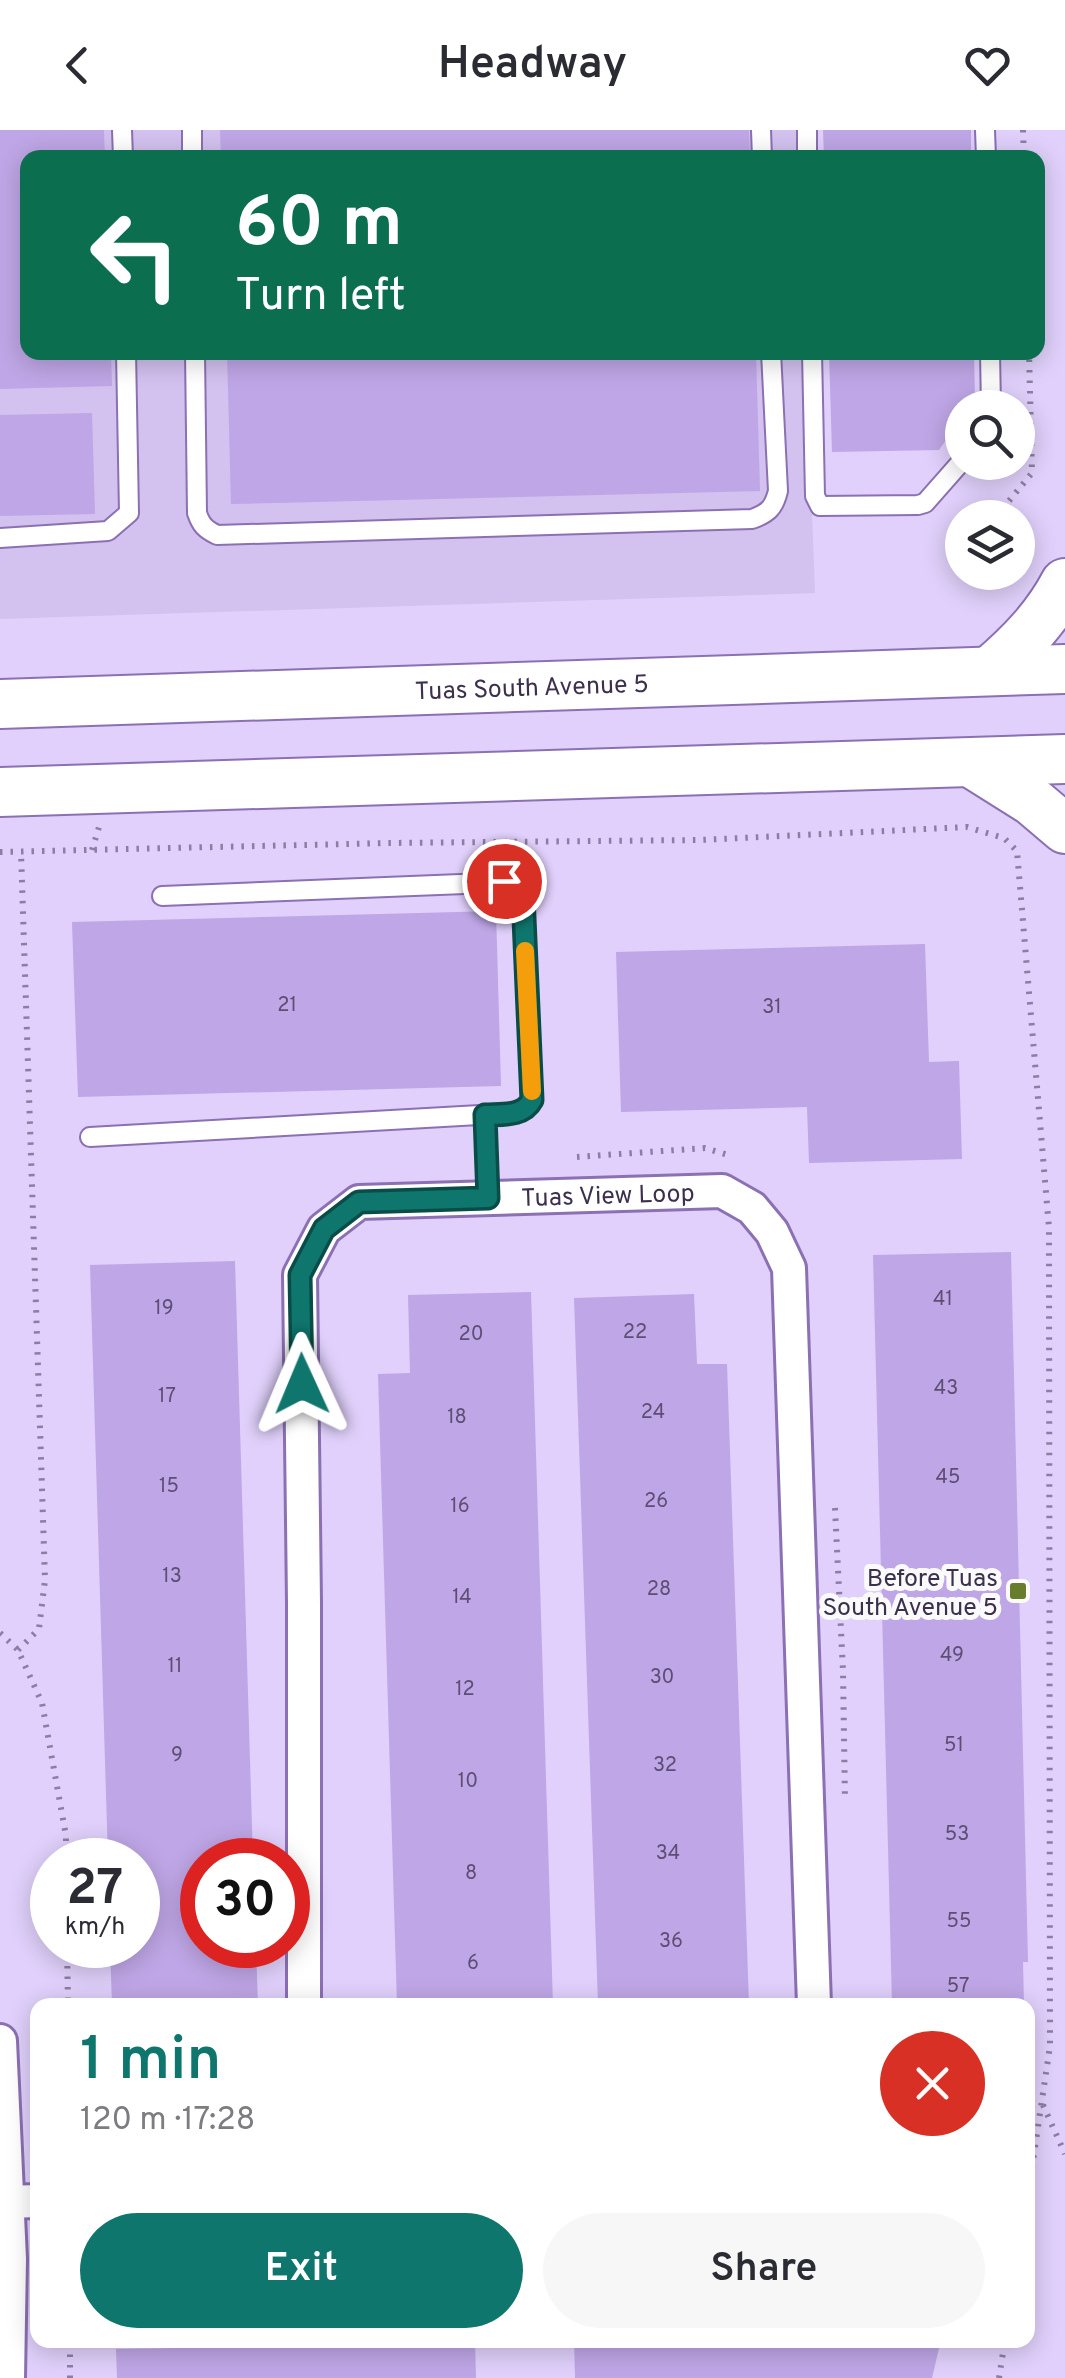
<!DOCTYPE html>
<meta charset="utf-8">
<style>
:root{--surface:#fff;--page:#f7f7f7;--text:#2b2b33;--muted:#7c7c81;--accent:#0f766e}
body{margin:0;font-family:Overpass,sans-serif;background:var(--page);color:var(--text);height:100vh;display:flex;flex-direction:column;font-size:38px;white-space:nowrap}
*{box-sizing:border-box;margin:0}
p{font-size:32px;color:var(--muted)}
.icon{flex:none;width:55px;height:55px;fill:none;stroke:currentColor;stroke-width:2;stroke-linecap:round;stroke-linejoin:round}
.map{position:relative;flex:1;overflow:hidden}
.sheet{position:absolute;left:30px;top:1868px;width:1005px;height:350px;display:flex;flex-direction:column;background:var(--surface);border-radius:20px;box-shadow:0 5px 25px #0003}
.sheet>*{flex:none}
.hud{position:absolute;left:20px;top:20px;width:1025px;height:210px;border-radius:20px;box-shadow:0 5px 25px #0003;background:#0b6e4f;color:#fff;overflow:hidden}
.controls{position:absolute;left:945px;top:260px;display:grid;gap:20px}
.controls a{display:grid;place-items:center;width:90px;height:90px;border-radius:50%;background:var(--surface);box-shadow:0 5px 25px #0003;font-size:50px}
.speed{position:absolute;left:30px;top:1708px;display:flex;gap:20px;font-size:50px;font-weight:700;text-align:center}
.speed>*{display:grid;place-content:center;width:130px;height:130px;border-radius:50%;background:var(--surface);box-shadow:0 5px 25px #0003;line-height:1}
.speed small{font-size:25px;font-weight:400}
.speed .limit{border:15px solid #d22;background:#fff;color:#111}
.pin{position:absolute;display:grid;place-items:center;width:85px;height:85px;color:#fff;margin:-42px;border:5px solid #fff;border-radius:50%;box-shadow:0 2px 10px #0007}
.me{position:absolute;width:110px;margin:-55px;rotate:359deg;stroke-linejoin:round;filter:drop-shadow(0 0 8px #0008)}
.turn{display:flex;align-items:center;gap:35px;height:210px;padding:0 50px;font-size:45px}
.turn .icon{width:130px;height:130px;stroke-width:2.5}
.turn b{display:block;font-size:70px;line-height:85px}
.round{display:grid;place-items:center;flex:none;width:105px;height:105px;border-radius:52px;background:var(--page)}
.headline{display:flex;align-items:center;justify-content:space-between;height:170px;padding:0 50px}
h1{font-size:60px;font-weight:600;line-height:75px;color:var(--accent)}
.primary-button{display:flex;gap:20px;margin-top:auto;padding:20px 50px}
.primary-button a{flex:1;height:115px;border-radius:60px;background:var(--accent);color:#fff;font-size:40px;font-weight:600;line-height:115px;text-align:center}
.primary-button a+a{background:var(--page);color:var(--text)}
header{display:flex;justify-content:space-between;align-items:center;height:130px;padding:0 50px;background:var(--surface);font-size:45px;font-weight:600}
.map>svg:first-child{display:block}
.built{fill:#d3c1ef}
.building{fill:#bfa6e6}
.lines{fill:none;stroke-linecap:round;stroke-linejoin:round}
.service-casing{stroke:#8b70b2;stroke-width:22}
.minor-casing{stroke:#8b70b2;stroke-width:38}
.secondary-casing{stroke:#8b70b2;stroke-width:52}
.path{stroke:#8c7ea2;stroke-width:6;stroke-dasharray:2.5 8;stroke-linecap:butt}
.service{stroke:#fff;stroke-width:18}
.minor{stroke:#fff;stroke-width:32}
.secondary{stroke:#fff;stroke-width:48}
.route-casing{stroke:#0a4d48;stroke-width:25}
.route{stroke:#0f766e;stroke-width:18}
.slow{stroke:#f59e0b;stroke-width:18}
.poi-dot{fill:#687c2d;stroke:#fafafa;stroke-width:4}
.labels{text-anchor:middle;stroke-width:10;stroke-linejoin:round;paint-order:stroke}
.number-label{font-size:20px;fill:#5d4e73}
.street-label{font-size:25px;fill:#3c304d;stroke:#fafafa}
.poi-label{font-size:25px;fill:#3c304d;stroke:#fafafa;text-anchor:end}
</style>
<header><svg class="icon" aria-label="back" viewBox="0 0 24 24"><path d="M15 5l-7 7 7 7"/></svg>Headway<svg class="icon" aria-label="heart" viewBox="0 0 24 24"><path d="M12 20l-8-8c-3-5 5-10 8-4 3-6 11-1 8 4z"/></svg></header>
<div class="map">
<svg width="1065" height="2248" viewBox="0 0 1065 2248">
<rect width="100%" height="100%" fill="#e0d0fb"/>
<!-- built -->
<path class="built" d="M 0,0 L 797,0 L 798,28 L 28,28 L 28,222 L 806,223 L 815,463 L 0,489 Z"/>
<!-- building -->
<path class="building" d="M 0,0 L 104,0 L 105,28 L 28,28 L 28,222 L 111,222 L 112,256 L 0,259 Z
M 220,0 L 749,0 L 750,28 L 221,28 Z
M 823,0 L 971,0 L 971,28 L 824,28 Z
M 227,222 L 756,222 L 760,361 L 231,374 Z
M 829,222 L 974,222 L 975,271 L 970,278 L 962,278 L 962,288 L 939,320 L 832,322 Z
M 92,283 L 95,384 L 0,386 L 0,285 Z
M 496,781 L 501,956 L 78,967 L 72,792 Z
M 925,814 L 929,932 L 959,931 L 962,1029 L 809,1033 L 807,977 L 621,982 L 616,822 Z
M 1011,1122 L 1028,1832 L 1023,1832 L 1024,1875 L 892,1875 L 873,1125 Z
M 235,1131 L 253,1730 L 202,1730 L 202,1815 L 256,1815 L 258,1875 L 112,1875 L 110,1815 L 138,1815 L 138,1730 L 108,1730 L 90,1135 Z
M 531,1162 L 553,1875 L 397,1875 L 378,1244 L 410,1243 L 408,1165 Z
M 694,1164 L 697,1234 L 727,1234 L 749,1875 L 598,1875 L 574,1168 Z
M 176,2210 L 475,2210 L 476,2248 L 117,2248 L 116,2219 L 176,2218 Z
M 574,2210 L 941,2210 L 932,2248 L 575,2248 Z"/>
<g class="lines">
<defs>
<path id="service" d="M 122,0 L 123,28
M 192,0 L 192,28
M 761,0 L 762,28
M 807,0 L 807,28
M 985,0 L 986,28
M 195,222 L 197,383 C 201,395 205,399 217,405 L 752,389 C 769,383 774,377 778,361 L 771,222
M 812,222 L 815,366 L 820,376 L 918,375 L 925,373 L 962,331
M 990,222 L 991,278
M 0,408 L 108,401 L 129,383 L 126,222
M 485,985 L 489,1068
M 90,1007 L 515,983 L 529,976 L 532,970 L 523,765 L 520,758 L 513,752 L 162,766"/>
<g id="minor">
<path id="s1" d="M 304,1875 L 304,1473 L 300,1145 L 324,1099 L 359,1072 L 722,1061 L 752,1078 L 772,1102 L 789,1138 L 814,1875"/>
<path d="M 0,1911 L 10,2129 L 8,2248"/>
<path d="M 7,2072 L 38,2071"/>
</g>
<g id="secondary">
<path d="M 990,541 C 1020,515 1046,489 1065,453"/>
<path id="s2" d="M 0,574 L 1065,539"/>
<path d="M 973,634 L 1032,671 L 1065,699"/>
<path d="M 0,662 L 1065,629"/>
</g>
</defs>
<!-- service casing -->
<use href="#service" class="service-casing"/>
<!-- minor casing -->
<use href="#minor" class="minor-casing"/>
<!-- secondary casing -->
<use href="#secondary" class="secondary-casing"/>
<!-- path -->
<path class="path" d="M 1023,0 L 1024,28
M 1000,388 L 999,383 L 1032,343 L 1029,222
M 92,720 L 99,697
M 0,722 L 388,713 L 699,710 L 967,697 L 1004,708 L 1017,721 L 1049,1098 L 1050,1916 L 1028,2064
M 577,1027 L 705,1018 L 728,1025
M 835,1378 L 843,1541 L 845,1671
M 0,1503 L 18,1520 L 42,1573 L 66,1706 L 66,1730
M 18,1520 L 39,1499 L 45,1450 L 21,722
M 67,1815 L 68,1875
M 1043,1975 L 1065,2024
M 70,2248 L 70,2210
M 999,2248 L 1005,2210"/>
<!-- service -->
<use href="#service" class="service"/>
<!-- minor -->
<use href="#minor" class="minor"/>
<!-- secondary -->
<use href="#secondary" class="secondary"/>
</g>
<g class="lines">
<defs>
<path id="route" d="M 302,1254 L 300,1145 L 324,1099 L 359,1072 L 488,1068 L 485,985 C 502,984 523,987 532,970 L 523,766 C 519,755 515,752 504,751"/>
</defs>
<!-- route casing -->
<use href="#route" class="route-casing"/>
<!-- route -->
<use href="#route" class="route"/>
<!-- slow -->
<path class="slow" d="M 525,821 L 532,961"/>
</g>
<!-- markers -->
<rect class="poi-dot" x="1008" y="1451" width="20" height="20" rx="5"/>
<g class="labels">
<!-- number labels -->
<g class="number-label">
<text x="287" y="881">21</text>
<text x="772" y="883">31</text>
<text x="943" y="1175">41</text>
<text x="164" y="1184">19</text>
<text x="635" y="1208">22</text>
<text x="471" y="1210">20</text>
<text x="946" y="1264">43</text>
<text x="167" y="1272">17</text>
<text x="653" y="1288">24</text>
<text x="457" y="1293">18</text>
<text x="948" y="1353">45</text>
<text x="169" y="1362">15</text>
<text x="656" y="1377">26</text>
<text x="460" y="1382">16</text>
<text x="172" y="1452">13</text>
<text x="659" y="1465">28</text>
<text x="462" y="1473">14</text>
<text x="952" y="1531">49</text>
<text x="175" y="1542">11</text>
<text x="662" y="1553">30</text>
<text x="465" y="1565">12</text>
<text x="954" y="1621">51</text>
<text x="177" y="1631">9</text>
<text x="665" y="1641">32</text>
<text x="468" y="1657">10</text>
<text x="957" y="1710">53</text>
<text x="668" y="1729">34</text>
<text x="471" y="1749">8</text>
<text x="959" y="1797">55</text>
<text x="671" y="1817">36</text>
<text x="473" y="1839">6</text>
<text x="958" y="1862">57</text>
</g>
<!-- street labels -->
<g class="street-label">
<text dy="9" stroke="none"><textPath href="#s2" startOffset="532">Tuas South Avenue 5</textPath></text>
<text dy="9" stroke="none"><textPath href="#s1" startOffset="1075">Tuas View Loop</textPath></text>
</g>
<!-- poi labels -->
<g class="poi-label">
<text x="998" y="1456">Before Tuas<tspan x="998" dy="29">South Avenue 5</tspan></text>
</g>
</g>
</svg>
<div class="controls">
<a><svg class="icon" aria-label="search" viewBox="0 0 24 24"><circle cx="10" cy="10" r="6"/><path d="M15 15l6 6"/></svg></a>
<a><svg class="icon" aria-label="layers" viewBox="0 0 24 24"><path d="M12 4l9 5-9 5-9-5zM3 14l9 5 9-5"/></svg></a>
</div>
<div class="speed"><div>27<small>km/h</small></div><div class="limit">30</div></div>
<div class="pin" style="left:504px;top:751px;background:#d93025"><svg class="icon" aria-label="arrive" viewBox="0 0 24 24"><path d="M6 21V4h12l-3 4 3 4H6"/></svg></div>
<svg class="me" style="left:302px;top:1254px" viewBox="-20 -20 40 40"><path d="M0-17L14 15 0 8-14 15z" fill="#0f766e" stroke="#fff" stroke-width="4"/></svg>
<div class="hud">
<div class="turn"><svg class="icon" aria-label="left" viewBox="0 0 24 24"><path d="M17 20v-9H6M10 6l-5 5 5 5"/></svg><div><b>60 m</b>Turn left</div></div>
</div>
<section class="sheet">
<div class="headline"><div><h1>1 min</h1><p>120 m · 17:28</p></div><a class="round" style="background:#d93025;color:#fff"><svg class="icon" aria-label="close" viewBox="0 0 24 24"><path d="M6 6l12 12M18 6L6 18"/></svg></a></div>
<div class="primary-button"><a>Exit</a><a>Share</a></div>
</section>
</div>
